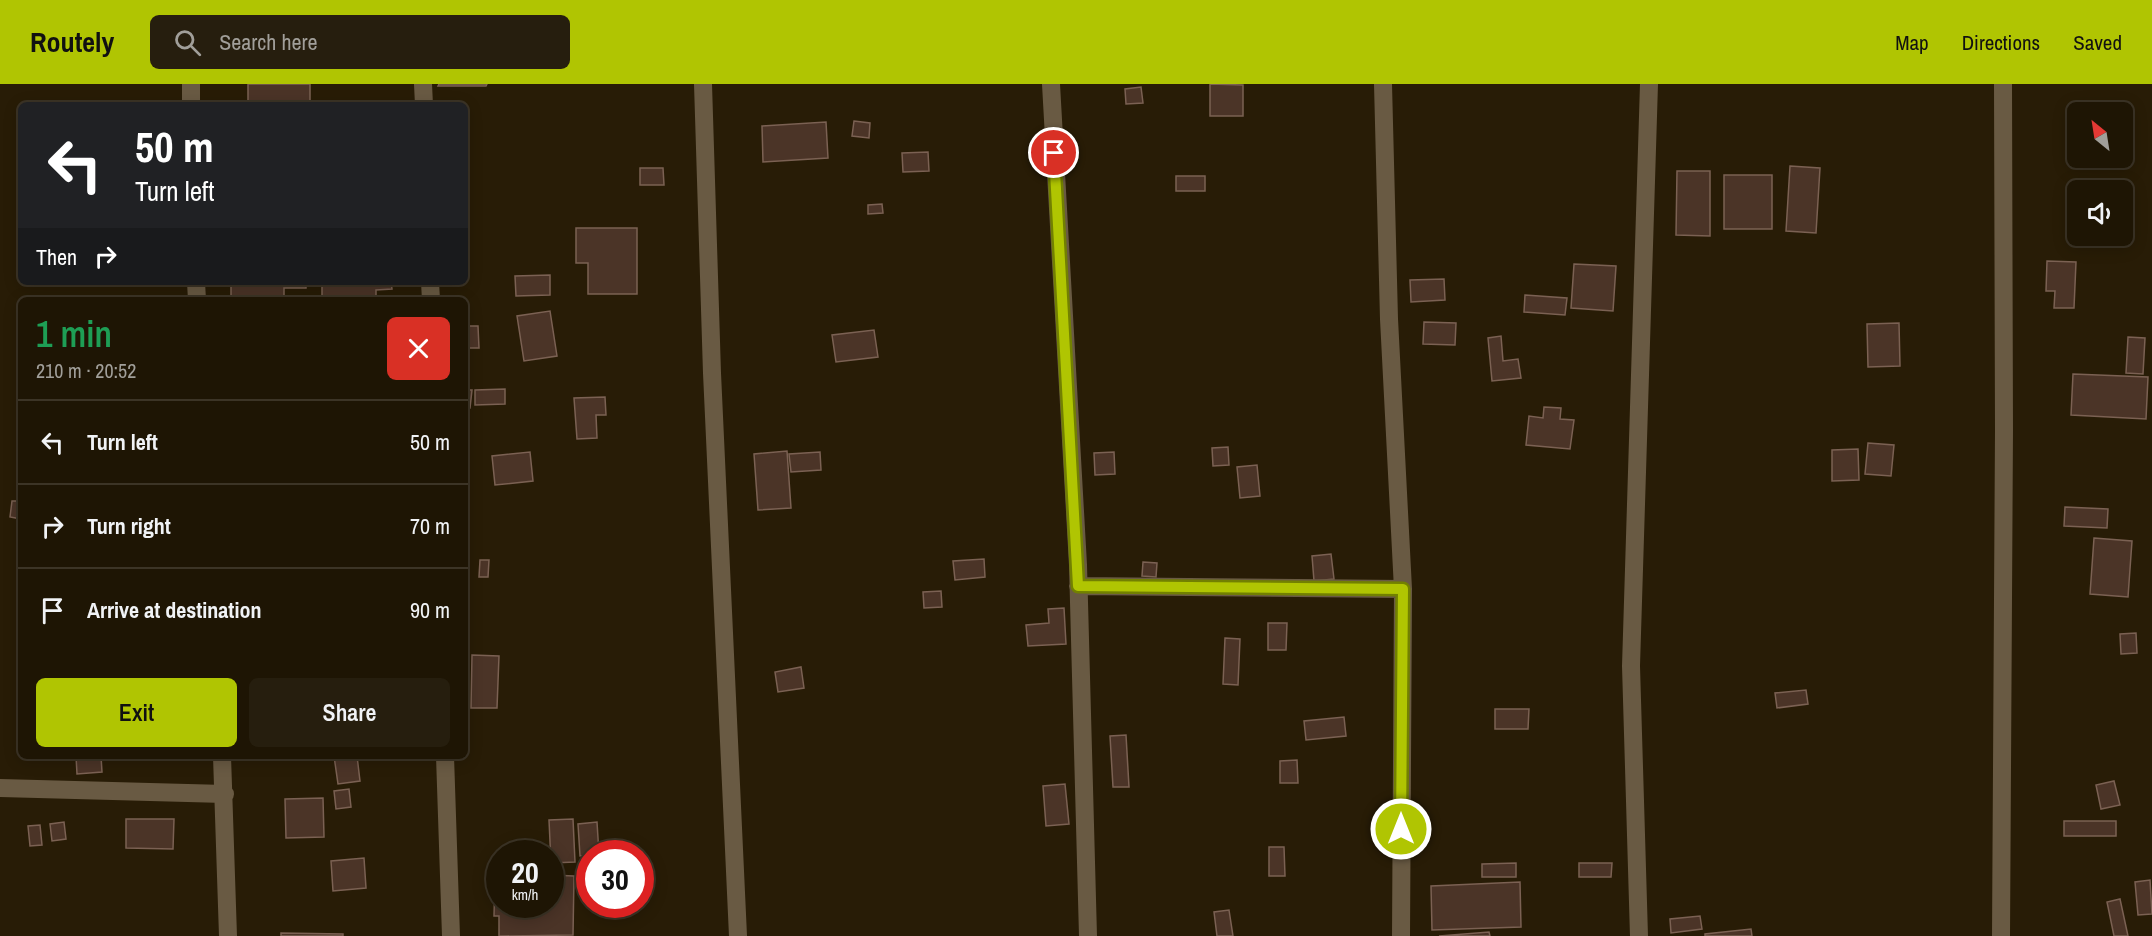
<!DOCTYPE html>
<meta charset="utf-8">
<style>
:root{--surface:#1e1504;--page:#261e0e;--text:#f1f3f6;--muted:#a19f9a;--line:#3c3426;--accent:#b0c502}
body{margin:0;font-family:"Archivo Narrow",sans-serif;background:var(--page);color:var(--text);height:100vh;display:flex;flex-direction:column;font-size:22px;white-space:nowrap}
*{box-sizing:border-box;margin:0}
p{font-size:20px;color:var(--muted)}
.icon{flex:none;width:33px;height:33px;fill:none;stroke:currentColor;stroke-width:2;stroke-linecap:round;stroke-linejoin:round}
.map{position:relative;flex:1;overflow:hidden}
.sheet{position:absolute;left:18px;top:213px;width:450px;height:462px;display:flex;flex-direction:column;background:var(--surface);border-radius:9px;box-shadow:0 3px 15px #0003,0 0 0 2px var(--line)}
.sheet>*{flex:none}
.top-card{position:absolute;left:18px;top:18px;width:450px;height:183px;border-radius:9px;box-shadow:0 3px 15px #0003,0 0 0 2px var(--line);background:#202124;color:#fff;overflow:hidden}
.needle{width:39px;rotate:330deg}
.buttons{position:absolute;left:2067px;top:18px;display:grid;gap:12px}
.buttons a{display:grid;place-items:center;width:66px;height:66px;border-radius:9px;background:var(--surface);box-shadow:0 3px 15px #0003,0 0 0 2px var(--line);font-size:30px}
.speed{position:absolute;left:486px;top:756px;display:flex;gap:12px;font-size:30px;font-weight:700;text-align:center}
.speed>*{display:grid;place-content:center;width:78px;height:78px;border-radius:50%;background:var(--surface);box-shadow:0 3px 15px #0003,0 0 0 2px var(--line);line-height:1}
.speed small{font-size:15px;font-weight:400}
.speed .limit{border:9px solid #d22;background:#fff;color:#111}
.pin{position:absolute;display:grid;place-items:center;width:51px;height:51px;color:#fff;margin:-26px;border:3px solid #fff;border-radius:50%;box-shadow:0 2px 6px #0007}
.me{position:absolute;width:66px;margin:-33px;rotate:0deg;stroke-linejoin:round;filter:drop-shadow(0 0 4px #0008)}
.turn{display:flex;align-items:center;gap:21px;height:126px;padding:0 18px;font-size:27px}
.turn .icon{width:78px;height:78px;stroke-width:2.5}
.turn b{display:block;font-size:42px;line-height:51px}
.then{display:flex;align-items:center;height:57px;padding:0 18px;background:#0003;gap:12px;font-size:22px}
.round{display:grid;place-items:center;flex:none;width:63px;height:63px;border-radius:9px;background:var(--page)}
.summary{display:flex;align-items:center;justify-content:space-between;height:102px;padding:0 18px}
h1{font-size:36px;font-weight:600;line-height:45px;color:#1e9e55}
.primary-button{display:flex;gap:12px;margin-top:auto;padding:12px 18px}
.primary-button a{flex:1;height:69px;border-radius:9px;background:var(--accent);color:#111;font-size:24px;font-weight:600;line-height:69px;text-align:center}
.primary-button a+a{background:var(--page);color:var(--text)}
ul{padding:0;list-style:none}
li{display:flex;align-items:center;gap:18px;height:84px;padding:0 18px;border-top:2px solid var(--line)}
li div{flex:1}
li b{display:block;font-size:22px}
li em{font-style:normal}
header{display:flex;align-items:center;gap:36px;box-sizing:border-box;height:84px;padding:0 30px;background:var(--accent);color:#111}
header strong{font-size:28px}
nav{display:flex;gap:33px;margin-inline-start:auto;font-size:21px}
.search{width:420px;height:54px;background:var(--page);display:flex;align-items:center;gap:15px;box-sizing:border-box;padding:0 21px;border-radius:9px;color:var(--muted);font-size:22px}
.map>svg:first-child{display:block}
.building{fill:#4b3427;stroke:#7b6153;stroke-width:1.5}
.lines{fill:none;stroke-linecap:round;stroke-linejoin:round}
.minor{stroke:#695a43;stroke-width:18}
.route-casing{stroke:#728001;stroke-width:15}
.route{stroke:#b0c502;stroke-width:10}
</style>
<header>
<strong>Routely</strong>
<div class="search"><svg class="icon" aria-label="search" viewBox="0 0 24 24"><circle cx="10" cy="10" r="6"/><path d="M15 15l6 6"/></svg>Search here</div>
<nav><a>Map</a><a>Directions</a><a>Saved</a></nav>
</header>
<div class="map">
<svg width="2152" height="852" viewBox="0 0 2152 852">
<rect width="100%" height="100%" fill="#281c06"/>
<!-- building -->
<path class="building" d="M 248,0 L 310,0 L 310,21 L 248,21 Z
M 439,0 L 487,0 L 486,2 L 438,2 Z
M 1210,0 L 1243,1 L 1243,32 L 1210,32 Z
M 1141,3 L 1143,19 L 1126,20 L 1125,5 Z
M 854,37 L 870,39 L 869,54 L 852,52 Z
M 826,38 L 828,74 L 763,78 L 762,42 Z
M 928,68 L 929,87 L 903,88 L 902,69 Z
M 1790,82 L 1820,84 L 1816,149 L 1786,147 Z
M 640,84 L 663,84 L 664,101 L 640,101 Z
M 1677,87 L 1710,87 L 1710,152 L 1676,151 Z
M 1724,91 L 1772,91 L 1772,145 L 1724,145 Z
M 1176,92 L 1205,92 L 1205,107 L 1176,107 Z
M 882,120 L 883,129 L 868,130 L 868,121 Z
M 576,144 L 637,144 L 637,210 L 588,210 L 588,179 L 576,179 Z
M 2047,177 L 2076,178 L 2074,224 L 2054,224 L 2055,207 L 2046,207 Z
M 1574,180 L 1616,182 L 1613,227 L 1571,224 Z
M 550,191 L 550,211 L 516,212 L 515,192 Z
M 1444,195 L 1445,216 L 1411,218 L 1410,196 Z
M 231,198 L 306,198 L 306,204 L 284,204 L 284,216 L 231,216 Z
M 322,198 L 391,198 L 392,205 L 376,206 L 376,216 L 322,216 Z
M 1525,211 L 1567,214 L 1565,231 L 1524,228 Z
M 550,227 L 557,272 L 524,277 L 517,232 Z
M 1424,238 L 1456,239 L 1455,261 L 1423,260 Z
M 1899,239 L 1900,282 L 1868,283 L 1867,240 Z
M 465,242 L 478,242 L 479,264 L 465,264 Z
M 874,246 L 878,273 L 836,278 L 832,251 Z
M 1501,252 L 1503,277 L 1518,275 L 1521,294 L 1492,297 L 1488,254 Z
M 2128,253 L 2145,254 L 2143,290 L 2126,289 Z
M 2073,290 L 2148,293 L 2146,335 L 2071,331 Z
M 505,305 L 505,320 L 475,321 L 475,306 Z
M 465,306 L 472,306 L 470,324 L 465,324 Z
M 605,313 L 606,331 L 596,331 L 597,354 L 577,355 L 574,314 Z
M 1544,323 L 1561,324 L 1560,335 L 1574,336 L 1570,365 L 1526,361 L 1529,332 L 1543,334 Z
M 1868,359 L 1894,361 L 1891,392 L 1865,390 Z
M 1228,363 L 1229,381 L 1213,382 L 1212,364 Z
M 1858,365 L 1859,396 L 1832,397 L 1832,366 Z
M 787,367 L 791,424 L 758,426 L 754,370 Z
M 530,368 L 533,397 L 495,401 L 492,372 Z
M 820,368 L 821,386 L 791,388 L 789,370 Z
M 1114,368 L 1115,390 L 1095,391 L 1094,369 Z
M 1257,381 L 1260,412 L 1240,414 L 1237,383 Z
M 12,417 L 21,417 L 21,435 L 10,433 Z
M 2065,423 L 2108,425 L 2107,444 L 2064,442 Z
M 2094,454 L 2132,457 L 2128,513 L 2090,510 Z
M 1331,470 L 1334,495 L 1314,497 L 1312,472 Z
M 984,475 L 985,493 L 955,496 L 953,477 Z
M 480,476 L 489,476 L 488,493 L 479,493 Z
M 1143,478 L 1157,479 L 1156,493 L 1142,492 Z
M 941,507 L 942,523 L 924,524 L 923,508 Z
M 1064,524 L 1066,560 L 1028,562 L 1026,541 L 1049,539 L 1048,525 Z
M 1268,539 L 1287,539 L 1286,566 L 1268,566 Z
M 2136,549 L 2137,569 L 2121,570 L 2120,550 Z
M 1225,554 L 1240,555 L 1238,601 L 1223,600 Z
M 472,571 L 499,572 L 497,624 L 471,624 Z
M 801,583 L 804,604 L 778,608 L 775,588 Z
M 1806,606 L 1808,620 L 1777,624 L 1775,609 Z
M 1495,625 L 1529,625 L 1528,645 L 1495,645 Z
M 1344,633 L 1346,652 L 1306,656 L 1304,637 Z
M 1126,651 L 1129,703 L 1113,703 L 1110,652 Z
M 76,672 L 101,672 L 102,688 L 77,690 Z
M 334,672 L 357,672 L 360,697 L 338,700 Z
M 1297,676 L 1298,699 L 1280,699 L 1280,677 Z
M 2114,697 L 2120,721 L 2101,725 L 2096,701 Z
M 1065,700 L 1069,740 L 1046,742 L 1043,702 Z
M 349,705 L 351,723 L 336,725 L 334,707 Z
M 323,714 L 324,753 L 286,754 L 285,715 Z
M 126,735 L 174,735 L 173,765 L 126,764 Z
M 573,735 L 575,778 L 551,779 L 549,736 Z
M 2064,737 L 2116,737 L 2116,752 L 2064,752 Z
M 64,738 L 66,755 L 52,757 L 50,740 Z
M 597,738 L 599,770 L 580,772 L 578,740 Z
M 40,741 L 42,761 L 30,762 L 28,742 Z
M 1269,763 L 1284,763 L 1285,792 L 1269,792 Z
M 364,774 L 366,804 L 333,807 L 331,777 Z
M 1516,779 L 1516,793 L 1482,793 L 1482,780 Z
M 1579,779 L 1612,779 L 1611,793 L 1579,793 Z
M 550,791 L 574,792 L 573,851 L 499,852 L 499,832 L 494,832 L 495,795 L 500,795 L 500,820 L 550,820 Z
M 2150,796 L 2152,830 L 2138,831 L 2135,798 Z
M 1520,798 L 1521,843 L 1432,846 L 1431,802 Z
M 2120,815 L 2128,852 L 2114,852 L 2107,818 Z
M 1229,826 L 1233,852 L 1217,852 L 1214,828 Z
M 1700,832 L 1702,845 L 1671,849 L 1670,835 Z
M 1751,845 L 1752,852 L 1705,852 L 1705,850 Z
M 1489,848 L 1490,852 L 1439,852 Z
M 281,849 L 343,850 L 343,852 L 281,852 Z"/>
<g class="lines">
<!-- minor -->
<path class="minor" d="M 191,0 L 191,21
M 423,0 L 424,21
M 703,0 L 712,289 L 738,852
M 1051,0 L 1078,481 L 1088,852
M 1383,0 L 1389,235 L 1403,505 L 1401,852
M 196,198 L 197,216
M 430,198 L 431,216
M 1078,502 L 1403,505
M 222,672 L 228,852
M 445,672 L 451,852
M 0,704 L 225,710
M 1639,852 L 1631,582 L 1649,0
M 2001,852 L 2004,346 L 2003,0"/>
</g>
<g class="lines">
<defs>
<path id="route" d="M 1054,69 L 1078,502 L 1403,505 L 1401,745"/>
</defs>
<!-- route casing -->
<use href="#route" class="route-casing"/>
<!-- route -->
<use href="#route" class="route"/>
</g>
</svg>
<div class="buttons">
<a><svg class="needle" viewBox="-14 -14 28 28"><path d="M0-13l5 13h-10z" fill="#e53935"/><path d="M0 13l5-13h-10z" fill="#a19f9a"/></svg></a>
<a><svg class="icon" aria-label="sound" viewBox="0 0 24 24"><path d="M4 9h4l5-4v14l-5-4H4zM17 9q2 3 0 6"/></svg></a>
</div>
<div class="speed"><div>20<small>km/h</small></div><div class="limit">30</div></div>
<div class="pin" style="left:1054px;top:69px;background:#d93025"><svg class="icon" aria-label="arrive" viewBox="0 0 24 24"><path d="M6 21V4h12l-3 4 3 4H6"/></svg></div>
<svg class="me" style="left:1401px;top:745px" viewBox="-20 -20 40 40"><circle r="17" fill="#b0c502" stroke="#fff" stroke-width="3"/><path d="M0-11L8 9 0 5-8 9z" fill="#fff"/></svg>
<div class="top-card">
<div class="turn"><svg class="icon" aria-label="left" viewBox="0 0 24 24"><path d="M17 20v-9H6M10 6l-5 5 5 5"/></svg><div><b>50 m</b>Turn left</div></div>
<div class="then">Then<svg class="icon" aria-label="right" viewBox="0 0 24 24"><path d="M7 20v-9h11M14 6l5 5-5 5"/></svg></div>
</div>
<section class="sheet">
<div class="summary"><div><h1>1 min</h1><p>210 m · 20:52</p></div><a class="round" style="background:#d93025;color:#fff"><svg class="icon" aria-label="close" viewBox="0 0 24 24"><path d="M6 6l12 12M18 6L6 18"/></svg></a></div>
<ul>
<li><svg class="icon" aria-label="left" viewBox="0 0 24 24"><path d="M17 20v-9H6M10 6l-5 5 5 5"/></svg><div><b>Turn left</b></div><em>50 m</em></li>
<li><svg class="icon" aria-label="right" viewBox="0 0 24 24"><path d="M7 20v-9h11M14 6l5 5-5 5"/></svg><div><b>Turn right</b></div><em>70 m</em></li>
<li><svg class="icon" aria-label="arrive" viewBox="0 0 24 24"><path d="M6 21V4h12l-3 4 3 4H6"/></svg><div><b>Arrive at destination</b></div><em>90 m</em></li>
</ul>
<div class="primary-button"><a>Exit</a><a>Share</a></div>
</section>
</div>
